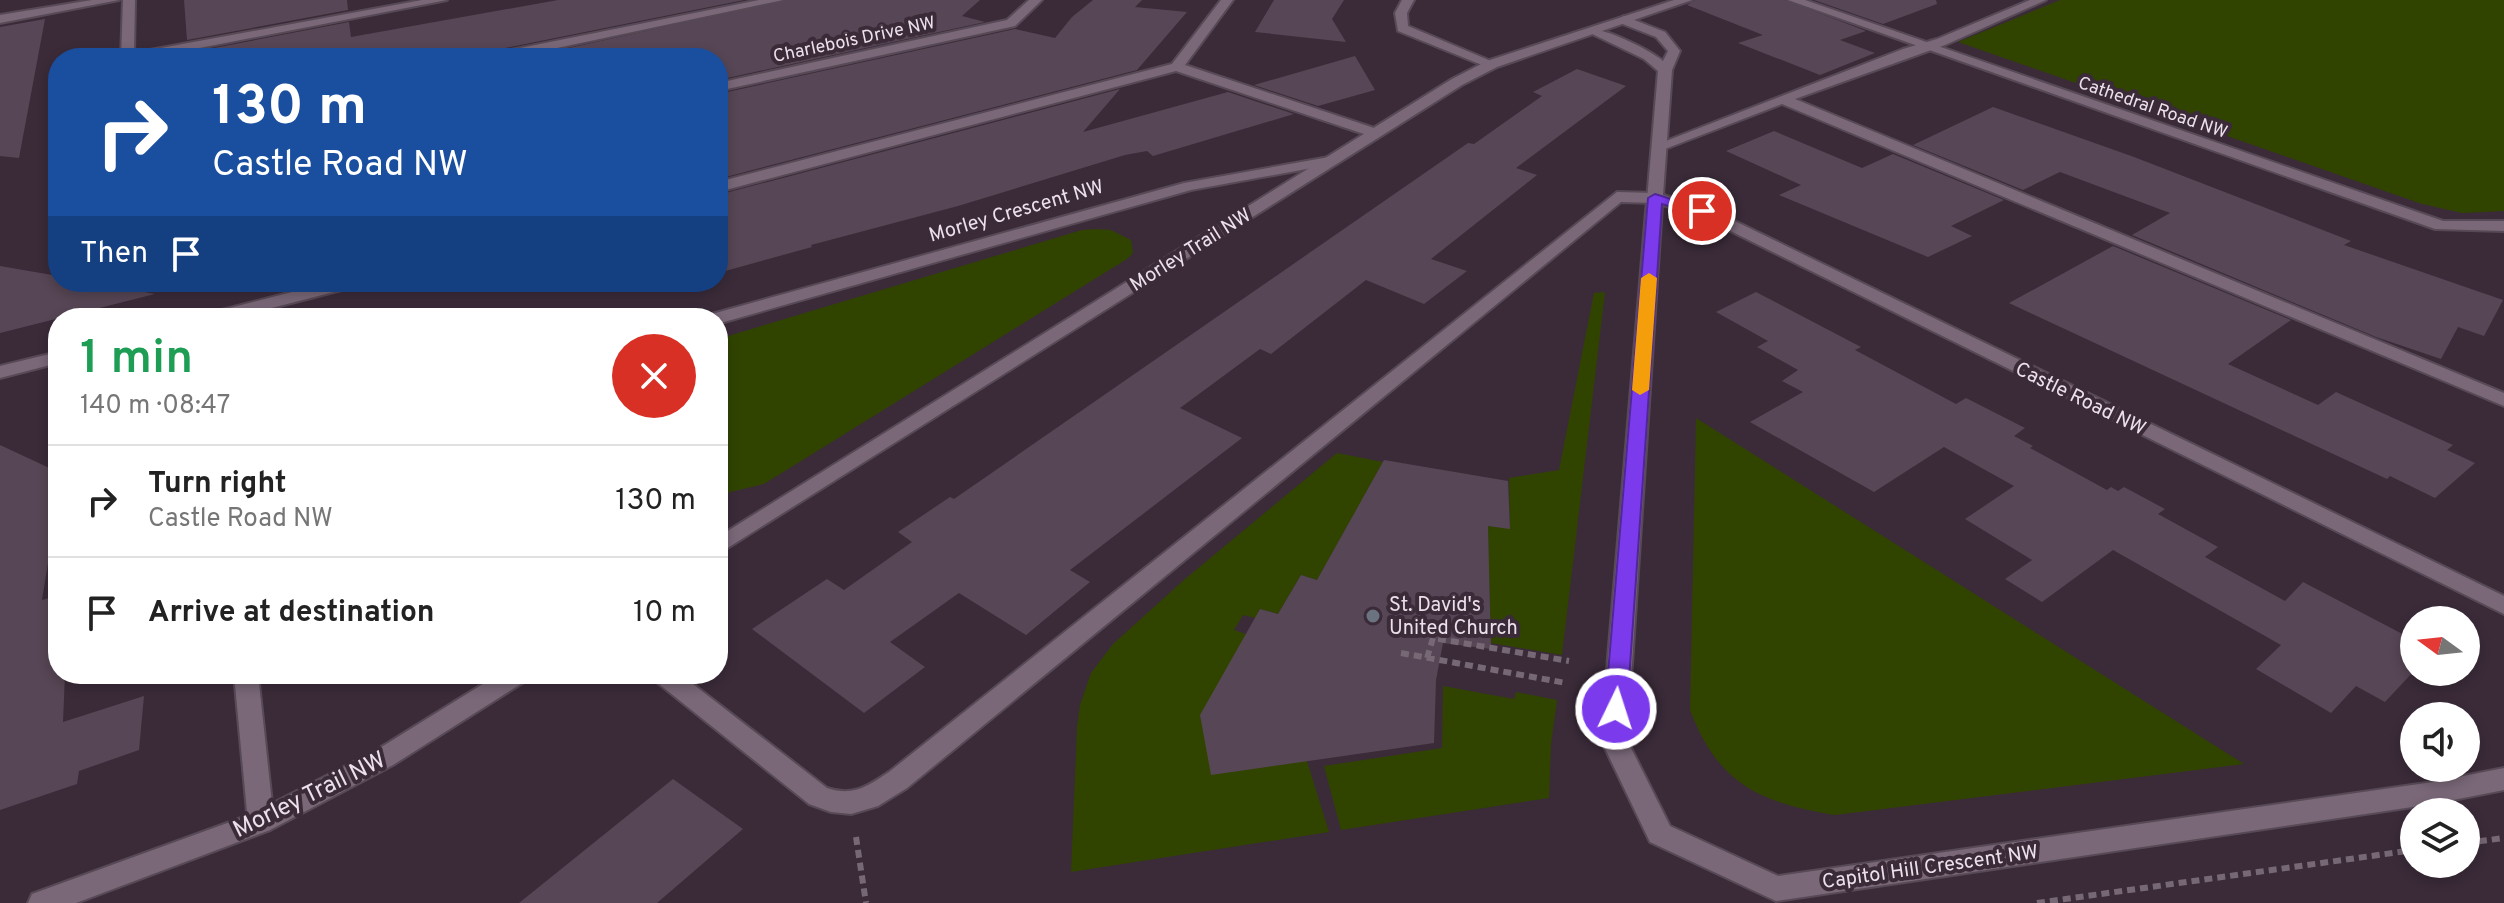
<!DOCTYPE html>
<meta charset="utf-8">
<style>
:root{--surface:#fff;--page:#f6f6f6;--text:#222;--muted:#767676;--line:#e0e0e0}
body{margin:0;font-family:Overpass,sans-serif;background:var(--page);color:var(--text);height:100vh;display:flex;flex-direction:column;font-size:30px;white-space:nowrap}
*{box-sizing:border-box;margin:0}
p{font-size:26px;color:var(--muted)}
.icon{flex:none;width:44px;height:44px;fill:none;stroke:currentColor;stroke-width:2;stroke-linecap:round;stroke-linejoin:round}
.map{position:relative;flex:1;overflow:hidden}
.sheet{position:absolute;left:48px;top:308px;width:680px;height:376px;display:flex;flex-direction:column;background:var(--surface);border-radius:32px;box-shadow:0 4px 12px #0003}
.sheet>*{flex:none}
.hud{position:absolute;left:48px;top:48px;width:680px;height:244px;border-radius:32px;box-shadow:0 4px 12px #0003;background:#1a4fa0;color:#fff;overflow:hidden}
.needle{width:52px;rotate:285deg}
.buttons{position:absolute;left:2400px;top:606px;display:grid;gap:16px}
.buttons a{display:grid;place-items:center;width:80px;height:80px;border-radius:50%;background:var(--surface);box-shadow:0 4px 12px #0003;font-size:40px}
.pin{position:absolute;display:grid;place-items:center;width:68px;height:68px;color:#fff;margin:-34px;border:4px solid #fff;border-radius:50%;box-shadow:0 2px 8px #0007}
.me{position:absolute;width:88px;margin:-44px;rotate:4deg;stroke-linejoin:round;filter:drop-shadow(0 0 6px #0008)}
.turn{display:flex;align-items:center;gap:28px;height:168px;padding:0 32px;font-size:36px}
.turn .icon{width:104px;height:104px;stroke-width:2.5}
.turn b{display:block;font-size:56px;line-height:68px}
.then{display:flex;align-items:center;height:76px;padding:0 32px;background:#0003;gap:16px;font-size:30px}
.round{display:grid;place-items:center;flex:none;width:84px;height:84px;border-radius:42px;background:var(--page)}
.overview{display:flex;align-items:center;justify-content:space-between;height:136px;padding:0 32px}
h1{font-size:48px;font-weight:600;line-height:60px;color:#1e9e55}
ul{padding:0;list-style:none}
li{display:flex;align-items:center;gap:24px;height:112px;padding:0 32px;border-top:2px solid var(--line)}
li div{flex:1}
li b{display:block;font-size:30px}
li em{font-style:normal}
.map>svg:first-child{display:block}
.green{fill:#304400}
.building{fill:#574655}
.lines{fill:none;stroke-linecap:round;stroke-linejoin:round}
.service-casing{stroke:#574955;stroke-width:4}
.minor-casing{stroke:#574955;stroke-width:4}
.tertiary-casing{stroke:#574955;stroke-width:4}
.path{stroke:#766874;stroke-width:6;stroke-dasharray:8 5;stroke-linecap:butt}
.service{fill:#7a6878;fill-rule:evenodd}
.minor{fill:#7a6878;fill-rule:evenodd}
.tertiary{fill:#7a6878;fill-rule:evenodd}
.route{fill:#7c3aed;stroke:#51269a;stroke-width:2}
.slow{fill:#f59e0b}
.worship-dot{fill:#6b7280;stroke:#3b2b39;stroke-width:3}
.labels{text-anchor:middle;stroke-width:8;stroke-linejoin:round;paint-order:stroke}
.far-street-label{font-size:18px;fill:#ece1eb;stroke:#3b2b39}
.street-label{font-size:20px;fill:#ece1eb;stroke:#3b2b39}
.poi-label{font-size:20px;fill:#ece1eb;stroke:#3b2b39;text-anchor:start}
.near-street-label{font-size:24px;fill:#ece1eb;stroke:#3b2b39}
</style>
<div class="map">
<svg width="2504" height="903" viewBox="0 0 2504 903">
<rect width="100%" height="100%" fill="#3b2b39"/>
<!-- green -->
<path class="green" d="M 2060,0 L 2504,0 L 2504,211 L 2462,213 L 2422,204 L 1958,42 Z
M 1097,229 L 1111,230 L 1131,240 L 1133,253 L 1127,259 L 764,484 L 718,495 L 718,339 L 1082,230 Z
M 1605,292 L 1562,655 L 1491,643 L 1488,526 L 1510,528 L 1509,478 L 1559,470 L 1594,293 Z
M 1696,418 L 2244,764 L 1835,815 C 1760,803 1718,784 1690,710 Z
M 1337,453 L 1383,462 L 1317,580 L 1301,575 L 1278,614 L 1260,609 L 1256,618 L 1243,615 L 1234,630 L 1246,634 L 1307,761 L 1329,832 L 1071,872 L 1077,727 L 1080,705 L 1091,673 L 1113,644 L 1185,579 Z
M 1443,686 L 1514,699 L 1516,692 L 1557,700 L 1551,744 L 1549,798 L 1341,830 L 1324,766 L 1442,748 Z"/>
<!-- building -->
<path class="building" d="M 184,0 L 347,0 L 348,10 L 187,40 Z
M 558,0 L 744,0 L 490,51 L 482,58 L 189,58 L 188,53 L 349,22 L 351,37 Z
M 786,0 L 980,0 L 962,16 L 985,22 L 718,80 L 718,58 L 524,58 Z
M 1093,0 L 1142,0 L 1135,7 L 1187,12 L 1137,70 L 718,179 L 718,94 L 1015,29 L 1055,38 L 1072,17 Z
M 1274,0 L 1344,0 L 1332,19 L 1346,42 L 1255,32 Z
M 1695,0 L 1785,0 L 1866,31 L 1840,40 L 1875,53 L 1820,75 L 1738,43 L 1763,35 L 1687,5 Z
M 1814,0 L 1936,0 L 1937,4 L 1883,24 Z
M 45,19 L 19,158 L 0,156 L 0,27 Z
M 1355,56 L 1375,90 L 1318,106 L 1254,85 Z
M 1577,69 L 1626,86 L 1516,168 L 1537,175 L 1431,259 L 1467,271 L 1424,304 L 1366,280 L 1271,354 L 1260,349 L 1180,408 L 1242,438 L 1070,570 L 1090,582 L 1026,635 L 959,593 L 890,642 L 925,667 L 864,713 L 752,629 L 827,579 L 844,590 L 912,542 L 898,532 L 950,497 L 954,499 L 1468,143 L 1474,144 L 1542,96 L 1533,92 Z
M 1120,89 L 1083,132 L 1228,92 L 1294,114 L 1153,156 L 1147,151 L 1125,155 L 958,206 L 811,245 L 812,247 L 718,273 L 718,195 Z
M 1993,107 L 2134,157 L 2351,241 L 2344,245 L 2503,300 L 2484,336 L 2458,327 L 2441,359 L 2376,337 L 2132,235 L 2170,213 L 2060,172 L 2023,190 L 1913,145 Z
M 1774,131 L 1862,168 L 1893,154 L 2004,200 L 1951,226 L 1972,236 L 1928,257 L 1779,195 L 1801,185 L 1726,151 Z
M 2113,246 L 2291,320 L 2228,364 L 2318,405 L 2336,392 L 2453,445 L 2447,450 L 2475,463 L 2435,498 L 2390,476 L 2387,479 L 2009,303 Z
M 0,266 L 58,276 L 58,282 L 90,282 L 155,294 L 0,333 Z
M 1756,292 L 1861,347 L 1855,350 L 1956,404 L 1966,398 L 2025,428 L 2014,436 L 2033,446 L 2030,448 L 2107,490 L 2111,487 L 2118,491 L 2124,487 L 2165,509 L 2158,514 L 2218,547 L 2205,557 L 2285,601 L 2303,582 L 2414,640 L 2414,671 L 2385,702 L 2356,686 L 2331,713 L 2256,669 L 2281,645 L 2113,550 L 2042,602 L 2005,579 L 2032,560 L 1965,519 L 2014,486 L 1944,447 L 1874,492 L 1750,422 L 1803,392 L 1782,381 L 1798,370 L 1757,347 L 1768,341 L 1716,312 Z
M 0,445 L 58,472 L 58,501 L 42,600 L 58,595 L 58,674 L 65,674 L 63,722 L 144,696 L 139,750 L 79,771 L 77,784 L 0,810 Z
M 1384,460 L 1508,481 L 1510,529 L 1488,526 L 1491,649 L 1443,643 L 1436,680 L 1434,743 L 1211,775 L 1200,715 L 1260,609 L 1278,614 L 1301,575 L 1317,580 Z
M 673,779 L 743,829 L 657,903 L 519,903 Z"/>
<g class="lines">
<defs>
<path id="service" d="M 92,0 L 119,0 L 0,23 L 0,15 Z
M 759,0 L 783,0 L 510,58 L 485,58 L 491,54 Z
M 1221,0 L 1233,0 L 1185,65 L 1380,130 L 1380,136 L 1370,136 L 1176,71 L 718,192 L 718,182 L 1172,64 Z
M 2030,0 L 2046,0 L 1945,45 L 1795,99 L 2504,393 L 2504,406 L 1782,104 L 1665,149 L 1660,150 L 1653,146 L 1903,49 L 1937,39 Z
M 1617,192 L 1655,193 L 1663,198 L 1655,203 L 1621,202 L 907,788 L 878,806 L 851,814 L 831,812 L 809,804 L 654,680 L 651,674 L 680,674 L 827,788 C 853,797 868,786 889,772 Z
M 331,282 L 359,282 L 357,286 L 233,318 L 203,318 L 206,314 Z
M 58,352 L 58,363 L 0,378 L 0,366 Z
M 234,674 L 258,674 L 274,822 L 270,830 L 261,833 L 252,830 L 248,822 Z"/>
<path id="minor" d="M 123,0 L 135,0 L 134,53 L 422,0 L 447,0 L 148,58 L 121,58 Z
M 1029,0 L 1042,0 L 1015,26 L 718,91 L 718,83 L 1007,20 Z
M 1402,0 L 1414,0 L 1407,13 L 1408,26 L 1498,64 L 1487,67 L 1398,31 L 1395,13 Z
M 1788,0 L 1805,0 L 2443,221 L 2504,221 L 2504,231 L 2435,229 Z
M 1624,16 L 1665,32 L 1680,51 L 1672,70 L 1663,195 L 1708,208 L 2504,596 L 2504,614 L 1696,214 L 1662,205 L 1627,740 L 1670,826 L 1778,876 L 2433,782 L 2504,768 L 2504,790 L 2433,804 L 1776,901 L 1650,842 L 1601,740 L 1658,71 L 1644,59 L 1586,31 C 1598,23 1651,51 1663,61 L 1668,51 L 1656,37 L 1620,23 L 1618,20 Z
M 1329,157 L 1336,161 L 1334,164 L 1191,190 L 724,322 L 718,323 L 718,318 L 709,318 L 712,314 L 1184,183 Z"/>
<path id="tertiary" d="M 1674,0 L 1692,0 L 1497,67 L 1462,85 L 718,554 L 718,537 L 1452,79 L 1487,61 Z
M 499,674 L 530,674 L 527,680 L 393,765 L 270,830 L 76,903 L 28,903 L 32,894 L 252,814 L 375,751 Z"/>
</defs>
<!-- service casing -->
<use href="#service" class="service-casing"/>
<!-- minor casing -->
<use href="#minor" class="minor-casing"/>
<!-- tertiary casing -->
<use href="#tertiary" class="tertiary-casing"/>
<!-- path -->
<path class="path" d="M 1401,653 L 1566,683
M 1427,658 L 1433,638 L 1569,661
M 856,837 L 866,903
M 2466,843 L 2504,838
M 2037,903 L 2414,850"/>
<!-- service -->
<use href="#service" class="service"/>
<!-- minor -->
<use href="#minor" class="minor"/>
<!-- tertiary -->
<use href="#tertiary" class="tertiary"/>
</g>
<!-- route -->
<path class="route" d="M 1655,194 L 1709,211 L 1702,216 L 1662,204 L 1627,709 L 1624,715 L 1616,718 L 1608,715 L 1605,709 L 1648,198 Z"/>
<!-- slow -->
<path class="slow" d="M 1649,273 L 1657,278 L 1649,390 L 1640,395 L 1632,390 L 1641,278 Z"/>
<!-- markers -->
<circle class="worship-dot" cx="1373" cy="616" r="8"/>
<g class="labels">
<!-- far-street labels -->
<g class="far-street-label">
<text transform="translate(854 39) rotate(-12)" y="6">Charlebois Drive NW</text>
<text transform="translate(2153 107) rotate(19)" y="6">Cathedral Road NW</text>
</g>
<!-- street labels -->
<g class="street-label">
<text transform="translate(1016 210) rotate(-16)" y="7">Morley Crescent NW</text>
<text transform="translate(1190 249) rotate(-32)" y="7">Morley Trail NW</text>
<text transform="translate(2081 398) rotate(26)" y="7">Castle Road NW</text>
<text transform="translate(1930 866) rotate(-8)" y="7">Capitol Hill Crescent NW</text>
</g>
<!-- poi labels -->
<g class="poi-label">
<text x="1389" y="611">St. David's<tspan x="1389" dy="23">United Church</tspan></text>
</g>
<!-- near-street labels -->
<g class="near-street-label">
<text transform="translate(309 794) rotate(-26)" y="8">Morley Trail NW</text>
</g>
</g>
</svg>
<div class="buttons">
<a><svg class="needle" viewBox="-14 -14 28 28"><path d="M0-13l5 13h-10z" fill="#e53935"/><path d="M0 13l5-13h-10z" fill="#767676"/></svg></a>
<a><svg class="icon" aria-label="sound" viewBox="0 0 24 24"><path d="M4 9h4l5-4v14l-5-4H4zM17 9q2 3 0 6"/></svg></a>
<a><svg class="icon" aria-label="layers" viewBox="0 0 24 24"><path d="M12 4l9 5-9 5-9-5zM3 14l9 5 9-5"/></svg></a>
</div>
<div class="pin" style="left:1702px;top:211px;background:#d93025"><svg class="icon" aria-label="arrive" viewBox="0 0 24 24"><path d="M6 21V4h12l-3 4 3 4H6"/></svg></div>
<svg class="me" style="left:1616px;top:709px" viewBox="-20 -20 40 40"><circle r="17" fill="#7c3aed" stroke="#fff" stroke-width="3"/><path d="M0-11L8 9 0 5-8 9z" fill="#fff"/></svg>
<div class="hud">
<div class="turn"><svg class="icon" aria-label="right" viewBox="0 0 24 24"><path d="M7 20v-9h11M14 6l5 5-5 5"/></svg><div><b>130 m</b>Castle Road NW</div></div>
<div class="then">Then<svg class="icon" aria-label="arrive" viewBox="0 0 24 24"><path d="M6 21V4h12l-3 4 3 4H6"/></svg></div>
</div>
<section class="sheet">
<div class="overview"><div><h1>1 min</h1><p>140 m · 08:47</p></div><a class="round" style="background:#d93025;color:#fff"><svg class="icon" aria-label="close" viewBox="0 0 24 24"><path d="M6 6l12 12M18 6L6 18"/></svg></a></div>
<ul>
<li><svg class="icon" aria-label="right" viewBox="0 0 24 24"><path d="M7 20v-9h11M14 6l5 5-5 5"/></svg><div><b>Turn right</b><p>Castle Road NW</p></div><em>130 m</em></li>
<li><svg class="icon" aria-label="arrive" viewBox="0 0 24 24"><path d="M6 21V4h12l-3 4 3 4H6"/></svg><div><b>Arrive at destination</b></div><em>10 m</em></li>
</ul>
</section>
</div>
